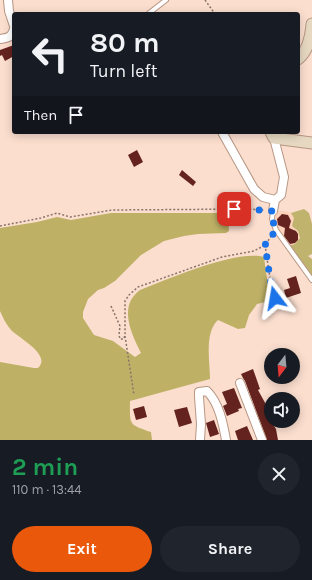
<!DOCTYPE html>
<meta charset="utf-8">
<style>
:root{--surface:#171b24;--page:#20242c;--text:#f1f3f6;--muted:#9ea1a6;--accent:#ea580c}
body{margin:0;font-family:Karla,sans-serif;background:var(--page);color:var(--text);height:100vh;display:flex;flex-direction:column;font-size:15px;white-space:nowrap}
*{box-sizing:border-box;margin:0}
p{font-size:13px;color:var(--muted)}
.icon{flex:none;width:22px;height:22px;fill:none;stroke:currentColor;stroke-width:2;stroke-linecap:round;stroke-linejoin:round}
.map{position:relative;height:440px;overflow:hidden}
.panel{display:flex;flex-direction:column;background:var(--surface);flex:1}
.panel>*{flex:none}
.hud{position:absolute;left:12px;top:12px;width:288px;height:122px;border-radius:4px;box-shadow:0 2px 10px #0003;background:#171b24;color:var(--text);overflow:hidden}
.needle{width:26px;rotate:196deg}
.fabs{position:absolute;left:264px;top:348px;display:grid;gap:8px}
.fabs a{display:grid;place-items:center;width:36px;height:36px;border-radius:50%;background:var(--surface);box-shadow:0 2px 10px #0003;font-size:20px}
.pin{position:absolute;display:grid;place-items:center;width:34px;height:34px;color:#fff;margin:-17px;border-radius:8px;box-shadow:0 2px 6px #0006}
.me{position:absolute;width:44px;margin:-22px;rotate:346deg;stroke-linejoin:round;filter:drop-shadow(0 0 3px #0008)}
.turn{display:flex;align-items:center;gap:14px;height:84px;padding:0 12px;font-size:18px}
.turn .icon{width:52px;height:52px;stroke-width:2.5}
.turn b{display:block;font-size:28px;line-height:34px}
.then{display:flex;align-items:center;height:38px;padding:0 12px;background:#0003;gap:8px;font-size:15px}
.round{display:grid;place-items:center;flex:none;width:42px;height:42px;border-radius:21px;background:var(--page)}
.headline{display:flex;align-items:center;justify-content:space-between;height:68px;padding:0 12px}
h1{font-size:24px;font-weight:700;line-height:30px;color:#1e9e55}
.cta{display:flex;gap:8px;margin-top:auto;padding:8px 12px}
.cta a{flex:1;height:46px;border-radius:24px;background:var(--accent);color:#fff;font-size:16px;font-weight:700;line-height:46px;text-align:center}
.cta a+a{background:var(--page);color:var(--text)}
.map>svg:first-child{display:block}
.built{fill:#fdd2bb}
.green{fill:#bfb36d}
.forest{fill:#beb166}
.building{fill:#65231f}
.lines{fill:none;stroke-linecap:round;stroke-linejoin:round}
.lane-casing{stroke:#b79684;stroke-width:6}
.street-casing{stroke:#b79684;stroke-width:10}
.secondary-casing{stroke:#b79684;stroke-width:13}
.path{stroke:#887469;stroke-width:1.5;stroke-dasharray:2 2;stroke-linecap:butt}
.lane{stroke:#fff;stroke-width:4}
.street{stroke:#fff;stroke-width:8}
.secondary{stroke:#e6d8c1;stroke-width:11}
.route{stroke:#1a73e8;stroke-width:7;stroke-dasharray:0 12.6}
</style>
<div class="map">
<svg width="312" height="440" viewBox="0 0 312 440">
<rect width="100%" height="100%" fill="#fbdece"/>
<!-- built -->
<path class="built" d="M 276,211 L 286,211 L 291,213 L 294,218 L 293,226 L 300,234 L 300,238 L 295,244 L 288,246 L 286,243 L 276,223 Z"/>
<!-- green -->
<path class="green" d="M 304,209 L 309,213 L 312,224 L 312,254 L 308,256 L 312,259 L 312,276 L 288,246 L 295,244 L 300,238 L 298,231 L 292,226 L 294,218 L 291,213 Z"/>
<!-- forest -->
<path class="forest" d="M 111,213 L 228,213 L 229,231 L 226,233 L 198,234 L 184,236 L 164,241 L 141,255 L 115,281 L 104,288 L 98,290 L 88,299 L 83,312 L 83,318 L 94,335 L 113,341 L 135,357 L 141,353 C 131,333 118,306 140,290 C 168,279 237,249 264,257 L 270,301 L 257,304 L 249,315 L 245,328 L 238,329 L 218,320 C 204,333 210,362 210,379 L 130,401 C 130,425 128,424 151,432 L 152,440 L 0,440 L 0,362 L 34,368 L 38,368 C 52,355 19,338 11,330 C 6,324 3,318 0,311 L 0,228 L 37,222 L 57,217 L 71,220 Z"/>
<!-- building -->
<path class="building" d="M 14,45 L 14,56 L 5,61 L 2,55 L 0,56 L 0,50 Z
M 137,150 L 143,162 L 134,167 L 128,155 Z
M 182,170 L 196,182 L 193,186 L 179,175 Z
M 282,214 L 288,215 L 291,221 L 289,228 L 296,231 L 298,234 L 298,240 L 295,243 L 290,244 L 284,236 L 285,228 L 278,225 L 277,219 Z
M 296,276 L 301,293 L 286,298 L 284,290 L 290,288 L 287,279 Z
M 253,369 L 260,389 L 258,390 L 269,410 L 270,420 L 276,429 L 278,440 L 267,440 L 245,381 L 243,378 L 241,374 Z
M 234,388 L 242,408 L 238,409 L 239,411 L 227,416 L 223,406 L 227,404 L 222,392 Z
M 144,406 L 147,417 L 136,420 L 133,409 Z
M 187,407 L 192,423 L 179,427 L 174,410 Z
M 214,420 L 219,434 L 210,437 L 206,423 Z
M 247,426 L 253,440 L 238,440 L 235,431 Z"/>
<g class="lines">
<defs>
<path id="lane" d="M 148,14 L 166,0
M 273,211 L 272,219 L 276,230 L 312,280"/>
<path id="street" d="M 8,0 L 9,11 L 14,26
M 0,39 C 8,38 12,37 14,29
M 222,132 L 254,189 L 263,197 L 275,200
M 273,211 L 275,200 L 281,195 L 284,177 L 274,138
M 240,383 L 262,440
M 200,440 L 201,424 L 199,397 L 199,392 L 207,391 C 219,403 223,423 226,440"/>
<path id="secondary" d="M 298,59 C 308,51 311,36 312,24
M 271,132 L 274,138 L 312,143"/>
</defs>
<!-- lane casing -->
<use href="#lane" class="lane-casing"/>
<!-- street casing -->
<use href="#street" class="street-casing"/>
<!-- secondary casing -->
<use href="#secondary" class="secondary-casing"/>
<!-- path -->
<path class="path" d="M 205,0 L 215,14
M 0,226 L 41,218 L 57,213 L 70,217 L 112,210 L 249,209 L 265,210
M 265,245 L 272,291 L 275,298 L 284,303 L 289,302
M 111,306 L 120,326 L 119,335 L 120,339 L 124,339 L 125,334 L 125,301 L 129,295 L 138,287 L 222,257 L 254,251 L 265,245 L 272,235
M 125,336 L 134,395"/>
<!-- lane -->
<use href="#lane" class="lane"/>
<!-- street -->
<use href="#street" class="street"/>
<!-- secondary -->
<use href="#secondary" class="secondary"/>
</g>
<g class="lines">
<!-- route -->
<path class="route" d="M 234,209 L 249,209 L 272,211 L 272,219 L 276,230 L 265,245 L 272,291 L 275,298"/>
</g>
</svg>
<div class="fabs">
<a><svg class="needle" viewBox="-14 -14 28 28"><path d="M0-13l5 13h-10z" fill="#e53935"/><path d="M0 13l5-13h-10z" fill="#9ea1a6"/></svg></a>
<a><svg class="icon" aria-label="sound" viewBox="0 0 24 24"><path d="M4 9h4l5-4v14l-5-4H4zM17 9q2 3 0 6"/></svg></a>
</div>
<div class="pin" style="left:234px;top:209px;background:#d93025"><svg class="icon" aria-label="arrive" viewBox="0 0 24 24"><path d="M6 21V4h12l-3 4 3 4H6"/></svg></div>
<svg class="me" style="left:275px;top:298px" viewBox="-20 -20 40 40"><path d="M0-17L14 15 0 8-14 15z" fill="#1a73e8" stroke="#fff" stroke-width="4"/></svg>
<div class="hud">
<div class="turn"><svg class="icon" aria-label="left" viewBox="0 0 24 24"><path d="M17 20v-9H6M10 6l-5 5 5 5"/></svg><div><b>80 m</b>Turn left</div></div>
<div class="then">Then<svg class="icon" aria-label="arrive" viewBox="0 0 24 24"><path d="M6 21V4h12l-3 4 3 4H6"/></svg></div>
</div>
</div>
<section class="panel">
<div class="headline"><div><h1>2 min</h1><p>110 m · 13:44</p></div><a class="round"><svg class="icon" aria-label="close" viewBox="0 0 24 24"><path d="M6 6l12 12M18 6L6 18"/></svg></a></div>
<div class="cta"><a>Exit</a><a>Share</a></div>
</section>
